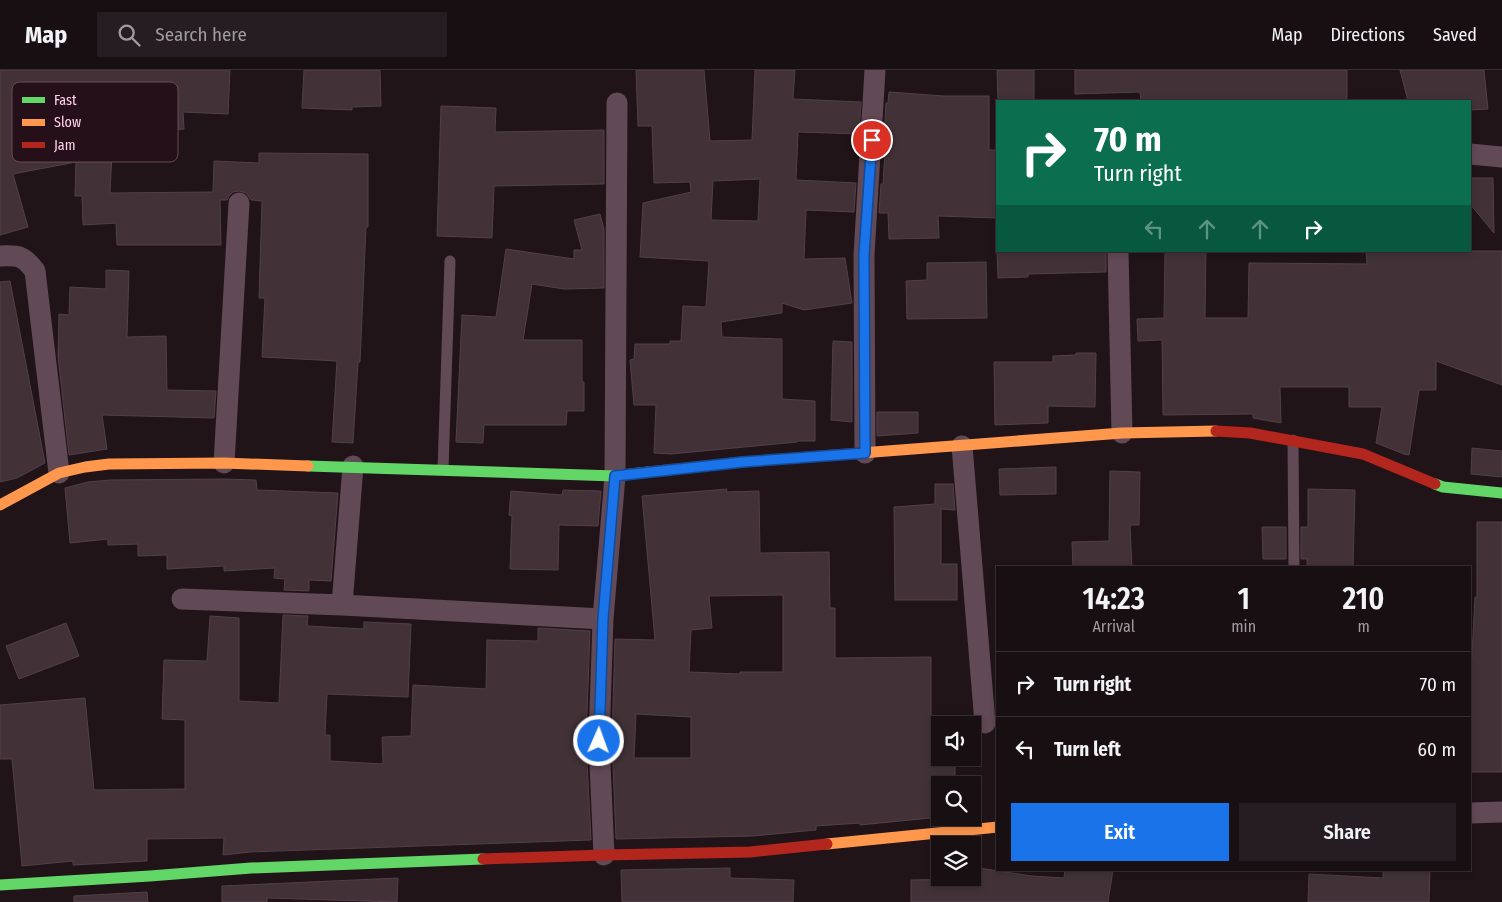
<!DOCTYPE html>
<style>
:root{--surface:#180f13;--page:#251d21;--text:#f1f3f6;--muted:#9f9ca0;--line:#362f33;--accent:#1a73e8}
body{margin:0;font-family:"Fira Sans Condensed",sans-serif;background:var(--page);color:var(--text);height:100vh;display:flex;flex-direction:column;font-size:19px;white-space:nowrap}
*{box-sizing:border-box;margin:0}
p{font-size:16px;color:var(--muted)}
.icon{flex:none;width:28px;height:28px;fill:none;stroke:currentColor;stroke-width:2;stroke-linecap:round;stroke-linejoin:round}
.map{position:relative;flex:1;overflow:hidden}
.sheet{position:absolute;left:996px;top:496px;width:475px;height:305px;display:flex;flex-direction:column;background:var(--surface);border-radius:0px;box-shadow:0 2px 8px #0003,0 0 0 1px var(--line)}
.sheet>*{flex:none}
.top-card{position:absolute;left:996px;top:30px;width:475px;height:152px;border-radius:0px;box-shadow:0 2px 8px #0003,0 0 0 1px var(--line);background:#0b6e4f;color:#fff;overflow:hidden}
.fabs{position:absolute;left:931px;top:646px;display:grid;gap:10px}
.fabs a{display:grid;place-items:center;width:50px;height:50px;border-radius:0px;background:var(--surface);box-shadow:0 2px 8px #0003,0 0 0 1px var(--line);font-size:25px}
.pin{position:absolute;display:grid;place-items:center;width:42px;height:42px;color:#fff;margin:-21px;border:2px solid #fff;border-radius:50%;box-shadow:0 1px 5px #0007}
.me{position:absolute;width:55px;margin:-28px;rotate:2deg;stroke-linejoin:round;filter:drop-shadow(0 0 4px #0008)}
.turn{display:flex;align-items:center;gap:18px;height:105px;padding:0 15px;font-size:22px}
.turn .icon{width:65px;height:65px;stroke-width:2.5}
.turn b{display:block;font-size:35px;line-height:42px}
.lanes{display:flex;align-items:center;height:48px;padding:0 15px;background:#0003;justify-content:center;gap:25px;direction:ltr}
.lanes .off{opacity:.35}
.eta{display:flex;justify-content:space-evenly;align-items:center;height:85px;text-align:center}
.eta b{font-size:30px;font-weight:600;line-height:35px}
.primary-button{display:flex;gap:10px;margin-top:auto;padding:10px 15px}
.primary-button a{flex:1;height:58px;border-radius:0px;background:var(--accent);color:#fff;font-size:20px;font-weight:600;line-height:58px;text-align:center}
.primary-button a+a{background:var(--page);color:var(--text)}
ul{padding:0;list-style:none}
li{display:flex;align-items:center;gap:15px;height:65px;padding:0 15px;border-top:1px solid var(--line)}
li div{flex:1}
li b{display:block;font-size:19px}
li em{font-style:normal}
header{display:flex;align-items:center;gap:30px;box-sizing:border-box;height:70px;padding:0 25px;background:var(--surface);border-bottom:1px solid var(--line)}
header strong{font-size:24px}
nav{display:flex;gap:28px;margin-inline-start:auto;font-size:18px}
.search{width:350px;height:45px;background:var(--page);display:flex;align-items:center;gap:12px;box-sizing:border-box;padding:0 18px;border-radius:0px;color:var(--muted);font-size:19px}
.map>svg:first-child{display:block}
.building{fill:#423238;stroke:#543e48;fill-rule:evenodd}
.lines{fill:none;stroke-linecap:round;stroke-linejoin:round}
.lane{stroke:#614955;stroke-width:11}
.street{stroke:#614955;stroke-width:21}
.fast{stroke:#63d668;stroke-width:11}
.slow{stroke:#ff974d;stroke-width:11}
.jam{stroke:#b3261e;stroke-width:11}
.route-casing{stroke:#114b97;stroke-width:12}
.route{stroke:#1a73e8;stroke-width:9}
.key{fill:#250f18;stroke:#664a56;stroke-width:1}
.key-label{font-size:14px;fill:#ffd3e8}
</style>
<header>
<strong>Map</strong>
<div class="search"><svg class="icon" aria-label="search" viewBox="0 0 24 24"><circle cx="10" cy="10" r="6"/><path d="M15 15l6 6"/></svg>Search here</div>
<nav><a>Map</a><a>Directions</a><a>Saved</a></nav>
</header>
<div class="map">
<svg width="1502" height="832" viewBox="0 0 1502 832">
<rect width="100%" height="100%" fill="#201419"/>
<!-- building -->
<path class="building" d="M 0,0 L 230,0 L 228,44 L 183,42 L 184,59 L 113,64 L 110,123 L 213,122 L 214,91 L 259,93 L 259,83 L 368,84 L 368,157 L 366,157 L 360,292 L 358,292 L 353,373 L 332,372 L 337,291 L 262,287 L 265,228 L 259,228 L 262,131 L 251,130 L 246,123 L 239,121 L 233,122 L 229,126 L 227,130 L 220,130 L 221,175 L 117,175 L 116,153 L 83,155 L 82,126 L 75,126 L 76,92 L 13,104 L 28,157 L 0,165 Z
M 304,0 L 380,0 L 381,36 L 352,37 L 352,40 L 302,38 Z
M 636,0 L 704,0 L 710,71 L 752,70 L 755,0 L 795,0 L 793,29 L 861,32 L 859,64 L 798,62 L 796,110 L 856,113 L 854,142 L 806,140 L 804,189 L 845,188 L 852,233 L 804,240 L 782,233 L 782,243 L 721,252 L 722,267 L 782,269 L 782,329 L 815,331 L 815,371 L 797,371 L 797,372 L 671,384 L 654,383 L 656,335 L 634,335 L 630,290 L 634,289 L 635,274 L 670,274 L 670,271 L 681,271 L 683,236 L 706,237 L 709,191 L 640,187 L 643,133 L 691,122 L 690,112 L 654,113 L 652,56 L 638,56 ZM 760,109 L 758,151 L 711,150 L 713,111 Z
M 997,0 L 1034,0 L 1034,31 L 998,31 Z
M 1075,0 L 1347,0 L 1347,31 L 1141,31 L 1140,22 L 1075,24 Z
M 1400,0 L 1484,0 L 1488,39 L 1470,40 L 1470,31 L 1408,31 Z
M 889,22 L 944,26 L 989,26 L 989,80 L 998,80 L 998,148 L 938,146 L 939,168 L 889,169 L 888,143 L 879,143 L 881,114 L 883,114 L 886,66 L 884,66 L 886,33 L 888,33 Z
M 441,36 L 496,38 L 495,62 L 604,60 L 604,114 L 494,116 L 492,168 L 437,166 Z
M 1470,108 L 1493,108 L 1494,163 L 1470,134 Z
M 600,144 L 604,159 L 604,218 L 564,219 L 532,214 L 523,270 L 582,270 L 582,312 L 584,312 L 584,341 L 567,341 L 566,355 L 484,355 L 483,373 L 456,372 L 462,245 L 496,247 L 506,179 L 574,189 L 574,180 L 582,180 L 574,150 Z
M 997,181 L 1106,181 L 1106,202 L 1028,204 L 1028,207 L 998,208 Z
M 1165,181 L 1206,181 L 1205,248 L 1248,248 L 1249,193 L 1367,194 L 1366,181 L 1502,181 L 1502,315 L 1436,291 L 1436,320 L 1419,320 L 1409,385 L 1404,384 L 1376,373 L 1382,337 L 1349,337 L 1349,317 L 1280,317 L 1281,353 L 1253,348 L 1253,344 L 1163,345 L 1162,270 L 1138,271 L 1137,249 L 1164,248 Z
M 986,192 L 987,248 L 907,249 L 906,211 L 927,210 L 927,193 Z
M 106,200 L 129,201 L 127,267 L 166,266 L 167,320 L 216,321 L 214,348 L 102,345 L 107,379 L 69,385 L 58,286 L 59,244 L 69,245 L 70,217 L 106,219 Z
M 10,211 L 45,393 L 17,408 L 0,412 L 0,212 Z
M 833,271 L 852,272 L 852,352 L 831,350 Z
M 1076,283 L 1096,283 L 1095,337 L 1048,336 L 1048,353 L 995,355 L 994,292 L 1053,292 L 1053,286 L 1076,285 Z
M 877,342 L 918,342 L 918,363 L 877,366 Z
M 1472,378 L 1502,381 L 1502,407 L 1471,404 Z
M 1056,397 L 1056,424 L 1000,425 L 999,399 Z
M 1110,401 L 1140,402 L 1139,455 L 1130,455 L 1132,498 L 1073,498 L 1072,472 L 1109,471 Z
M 224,409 L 256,410 L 257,420 L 338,423 L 331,511 L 309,510 L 309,521 L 284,520 L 285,509 L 274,508 L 275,498 L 224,501 L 224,496 L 167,499 L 167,485 L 138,486 L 138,474 L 108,475 L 108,469 L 70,473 L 65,418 L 88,412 L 110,410 Z
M 935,414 L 953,414 L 955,440 L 941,439 L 941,494 L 957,494 L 957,530 L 895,530 L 894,437 L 935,434 Z
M 727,419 L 726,422 L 759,421 L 760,483 L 829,482 L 830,538 L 835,538 L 835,588 L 931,587 L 931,656 L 940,655 L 940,688 L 955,688 L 955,715 L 940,715 L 940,747 L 860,755 L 860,753 L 816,756 L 816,760 L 753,766 L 616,769 L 612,671 L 615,569 L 655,570 L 642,426 ZM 783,525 L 783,602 L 740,602 L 740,604 L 689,602 L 691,560 L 712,558 L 709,526 ZM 636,644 L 691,647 L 691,688 L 634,688 Z
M 1308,419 L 1355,420 L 1353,498 L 1307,498 L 1307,489 L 1301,489 L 1301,457 L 1308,457 Z
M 563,420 L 601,421 L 598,456 L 559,455 L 558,500 L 510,499 L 512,446 L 509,445 L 511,421 L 562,425 Z
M 1477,452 L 1502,452 L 1502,702 L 1470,702 L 1470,623 L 1475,527 L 1477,527 Z
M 1262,457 L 1286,457 L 1286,489 L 1263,489 Z
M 283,545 L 308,546 L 307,556 L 364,559 L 364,552 L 411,554 L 408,627 L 327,624 L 325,665 L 330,665 L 330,691 L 383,694 L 382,667 L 411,666 L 413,615 L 486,619 L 487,570 L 538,571 L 538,558 L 590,561 L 586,671 L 591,770 L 250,782 L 223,785 L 224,768 L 147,769 L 147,791 L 73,795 L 73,791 L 22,796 L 12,689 L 0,689 L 0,635 L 85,628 L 94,720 L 185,719 L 185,650 L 162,649 L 164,590 L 207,591 L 210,546 L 239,548 L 239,631 L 279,633 Z
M 66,553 L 79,586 L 19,609 L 6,576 Z
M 972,797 L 1032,806 L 1064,808 L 1065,800 L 1113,800 L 1108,832 L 911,832 L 911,810 L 966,809 L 966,808 L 972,808 Z
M 730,798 L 730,808 L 794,810 L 793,832 L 622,832 L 621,800 Z
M 1383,800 L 1430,800 L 1429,832 L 1308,832 L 1309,804 L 1383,808 Z
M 398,808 L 397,832 L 267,828 L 267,832 L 222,832 L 222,816 Z
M 147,822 L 148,832 L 74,832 L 74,826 Z"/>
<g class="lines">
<!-- lane -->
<path class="lane" d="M 1293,370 L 1294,498
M 443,399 L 450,191"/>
<!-- street -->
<path class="street" d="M 1470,84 L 1502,87
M 1118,181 L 1122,363
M 0,186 C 19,185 24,186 35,201 L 59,403
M 962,376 L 985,653
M 865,383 L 864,185 L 875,0
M 224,393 L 239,133
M 182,529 L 342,535 L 603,549
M 342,535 L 353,396
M 1470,743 L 1502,742
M 604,785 L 599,671 L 603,549 L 615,406 L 617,33"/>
<!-- fast -->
<path class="fast" d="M 308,396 L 615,406 L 648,402
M 1435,414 L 1443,417 L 1502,423
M 0,815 L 150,806 L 251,798 L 483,789"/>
<!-- slow -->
<path class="slow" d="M 861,383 L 1122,363 L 1216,361
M 0,435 L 59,403 L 85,397 L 109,394 L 224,393 L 308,396
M 827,774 L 998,757"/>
<!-- jam -->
<path class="jam" d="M 1216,361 L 1250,363 L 1363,384 L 1435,414
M 648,402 L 743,392 L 861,383
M 483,789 L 604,785 L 750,782 L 827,774"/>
</g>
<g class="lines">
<defs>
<path id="route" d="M 599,671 L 603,549 L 615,406 L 743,392 L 865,383 L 864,185 L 872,70"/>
</defs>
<!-- route casing -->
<use href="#route" class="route-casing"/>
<!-- route -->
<use href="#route" class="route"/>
</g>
<!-- legend -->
<rect x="12" y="12" width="166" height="80" rx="8" class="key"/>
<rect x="22" y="27" width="23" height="6" fill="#63d668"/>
<rect x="22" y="49" width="23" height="7" fill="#ff974d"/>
<rect x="22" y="72" width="23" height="6" fill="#b3261e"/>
<g class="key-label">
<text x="54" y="35">Fast</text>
<text x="54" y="57">Slow</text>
<text x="54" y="80">Jam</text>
</g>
</svg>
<div class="fabs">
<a><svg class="icon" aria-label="sound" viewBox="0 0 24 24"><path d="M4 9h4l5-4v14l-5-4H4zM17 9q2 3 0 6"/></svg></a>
<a><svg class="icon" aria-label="search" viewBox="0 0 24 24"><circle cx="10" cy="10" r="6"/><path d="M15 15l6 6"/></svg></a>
<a><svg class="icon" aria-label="layers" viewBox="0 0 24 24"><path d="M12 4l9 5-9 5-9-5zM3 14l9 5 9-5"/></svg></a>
</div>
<div class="pin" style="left:872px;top:70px;background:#d93025"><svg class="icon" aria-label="arrive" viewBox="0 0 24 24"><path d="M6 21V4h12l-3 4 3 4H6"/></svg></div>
<svg class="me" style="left:599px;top:671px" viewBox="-20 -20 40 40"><circle r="17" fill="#1a73e8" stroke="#fff" stroke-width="3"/><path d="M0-11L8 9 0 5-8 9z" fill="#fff"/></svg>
<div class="top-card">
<div class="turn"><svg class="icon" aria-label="right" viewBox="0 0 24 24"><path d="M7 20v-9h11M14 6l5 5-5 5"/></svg><div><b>70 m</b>Turn right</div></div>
<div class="lanes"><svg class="icon off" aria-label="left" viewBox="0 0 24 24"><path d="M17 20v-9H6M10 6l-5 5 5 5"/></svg><svg class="icon off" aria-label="ahead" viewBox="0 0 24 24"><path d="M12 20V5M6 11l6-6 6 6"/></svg><svg class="icon off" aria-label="ahead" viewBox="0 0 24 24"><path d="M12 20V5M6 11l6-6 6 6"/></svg><svg class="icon" aria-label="right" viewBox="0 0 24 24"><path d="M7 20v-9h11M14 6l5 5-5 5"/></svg></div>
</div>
<section class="sheet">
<div class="eta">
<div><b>14:23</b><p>Arrival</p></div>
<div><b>1</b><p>min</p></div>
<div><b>210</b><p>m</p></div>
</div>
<ul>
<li><svg class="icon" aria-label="right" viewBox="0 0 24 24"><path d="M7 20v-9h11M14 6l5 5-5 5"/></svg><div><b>Turn right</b></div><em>70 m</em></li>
<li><svg class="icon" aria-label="left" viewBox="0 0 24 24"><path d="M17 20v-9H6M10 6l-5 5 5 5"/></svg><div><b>Turn left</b></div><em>60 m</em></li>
</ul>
<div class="primary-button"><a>Exit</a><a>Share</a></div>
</section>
</div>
